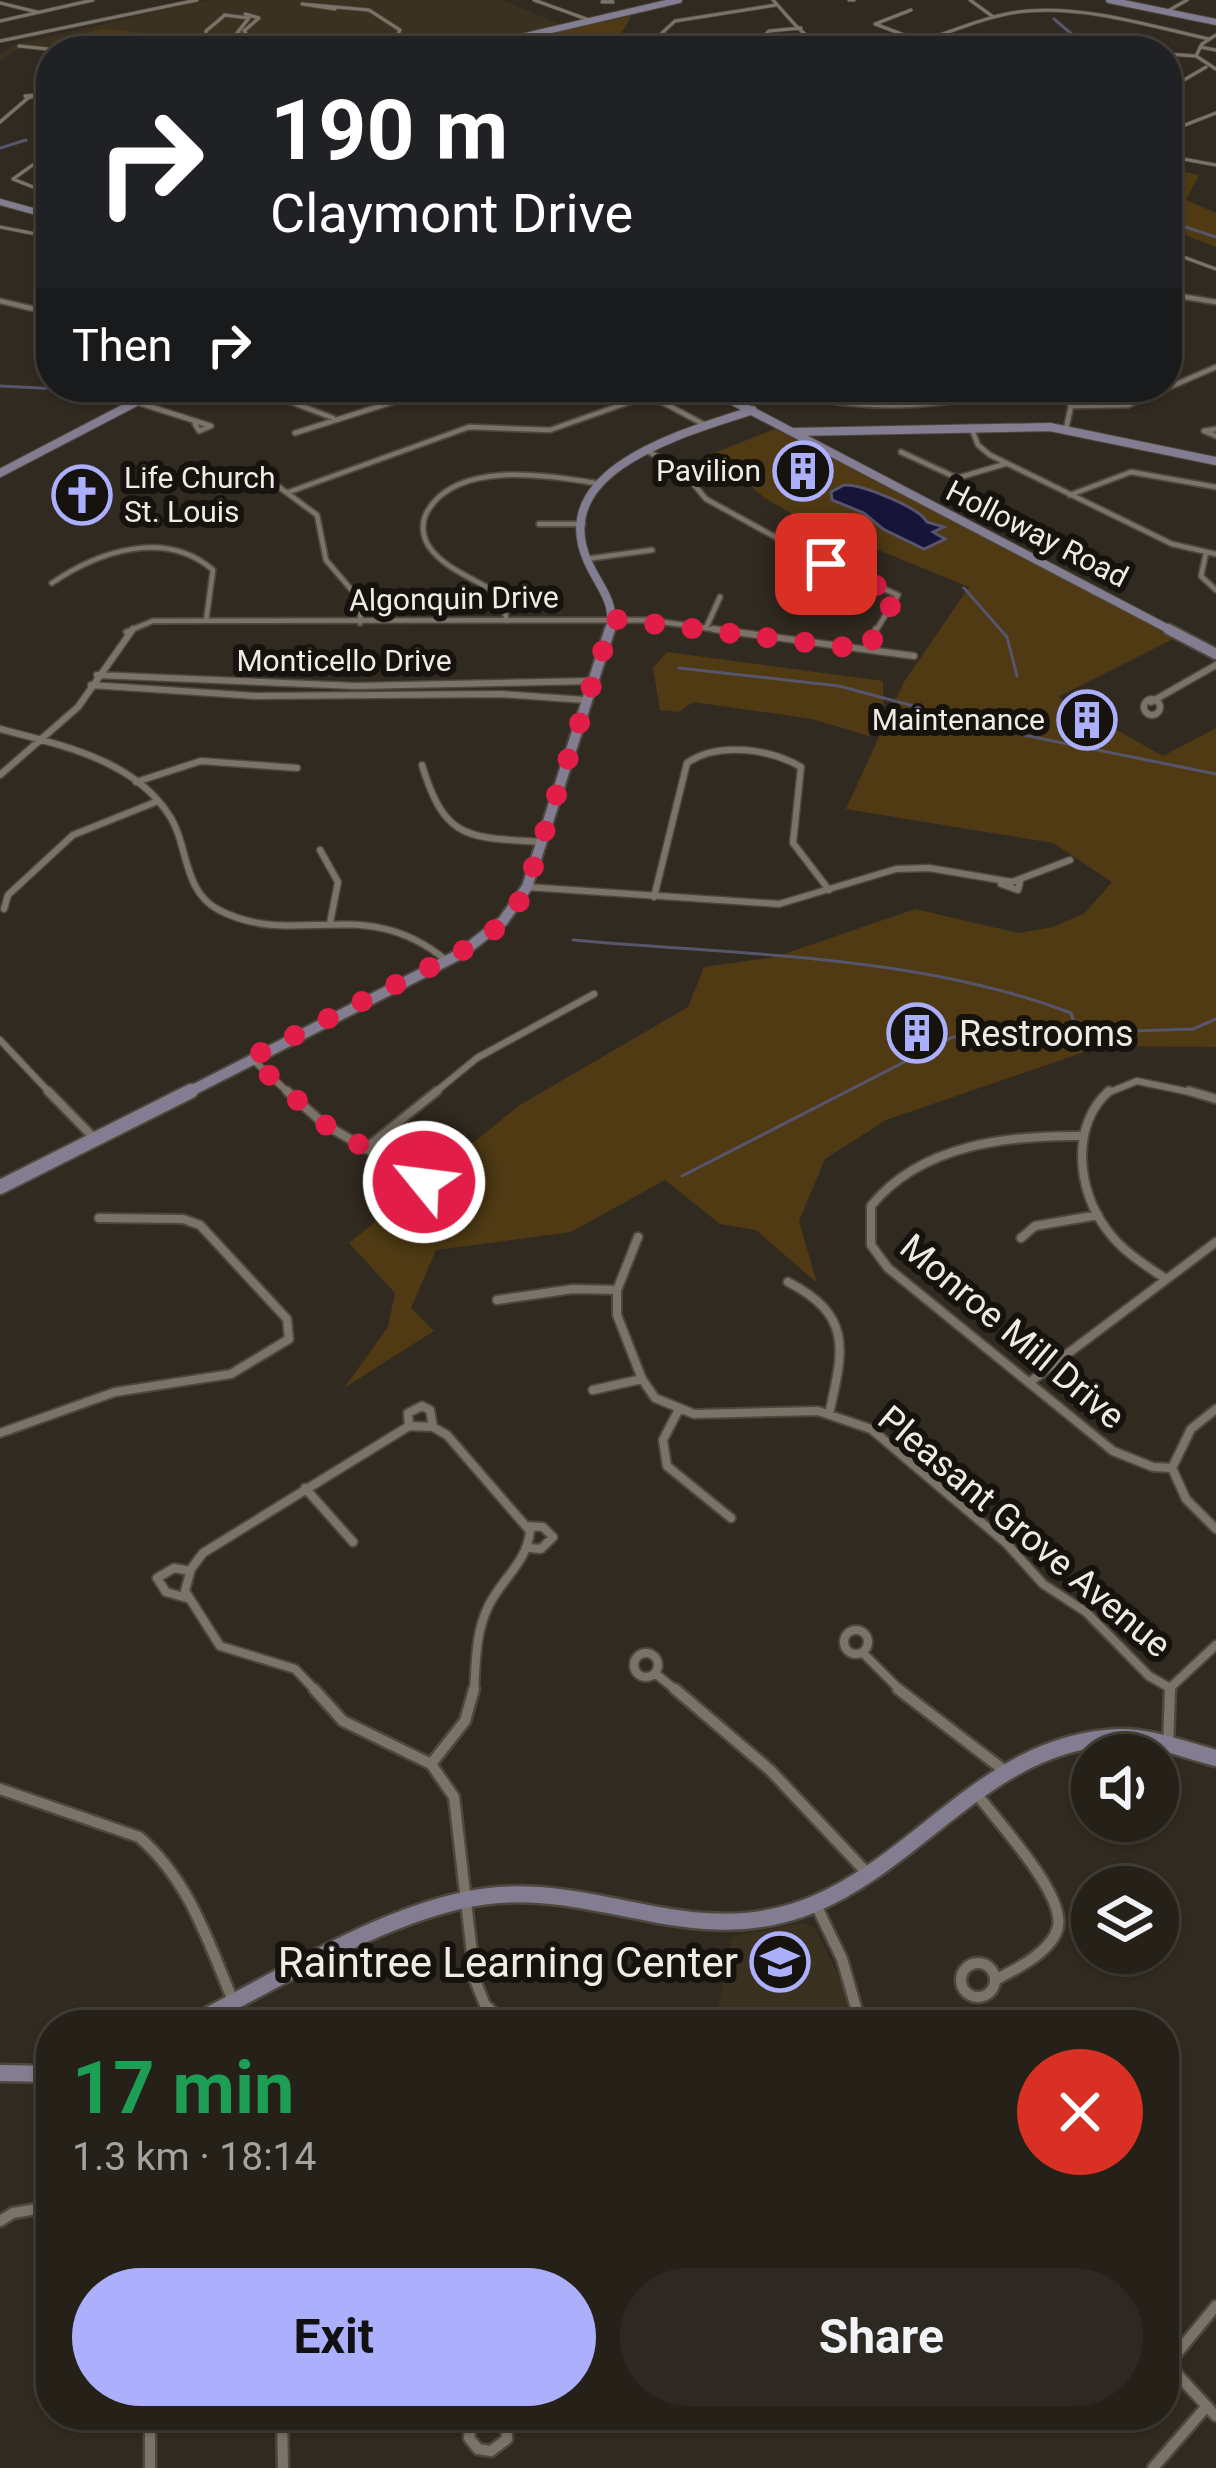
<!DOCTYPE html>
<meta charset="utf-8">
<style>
:root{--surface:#252018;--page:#2d2821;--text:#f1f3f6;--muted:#a3a3a2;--line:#423e37;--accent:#acaffb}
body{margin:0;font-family:Roboto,sans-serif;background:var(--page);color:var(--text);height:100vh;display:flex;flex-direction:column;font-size:45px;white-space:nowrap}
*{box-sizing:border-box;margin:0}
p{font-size:39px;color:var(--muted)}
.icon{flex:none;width:66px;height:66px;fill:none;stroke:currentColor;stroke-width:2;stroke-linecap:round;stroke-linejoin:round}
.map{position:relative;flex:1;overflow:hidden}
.panel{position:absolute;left:36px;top:2010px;width:1143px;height:420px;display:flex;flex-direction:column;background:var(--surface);border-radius:48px;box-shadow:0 3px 9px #0004,0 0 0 3px var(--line)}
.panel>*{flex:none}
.hud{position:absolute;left:36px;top:36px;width:1146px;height:366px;border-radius:48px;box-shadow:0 3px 9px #0004,0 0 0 3px var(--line);background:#202124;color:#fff;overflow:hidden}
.controls{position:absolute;left:1071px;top:1734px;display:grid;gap:24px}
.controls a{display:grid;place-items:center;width:108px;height:108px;border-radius:50%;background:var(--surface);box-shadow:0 3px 9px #0004,0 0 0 3px var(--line);font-size:60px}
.pin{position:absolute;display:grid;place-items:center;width:102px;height:102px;color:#fff;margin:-51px;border-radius:24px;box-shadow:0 6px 18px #0006}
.me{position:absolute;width:132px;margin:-66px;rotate:299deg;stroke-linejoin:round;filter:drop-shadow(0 0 9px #0008)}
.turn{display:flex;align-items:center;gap:42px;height:252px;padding:0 36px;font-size:54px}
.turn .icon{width:156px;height:156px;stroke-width:2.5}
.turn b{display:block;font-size:84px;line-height:102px}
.then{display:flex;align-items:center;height:114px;padding:0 36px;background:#0003;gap:24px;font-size:45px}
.round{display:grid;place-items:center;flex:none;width:126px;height:126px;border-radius:63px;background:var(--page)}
.head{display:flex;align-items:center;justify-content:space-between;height:204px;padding:0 36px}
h1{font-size:72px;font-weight:700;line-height:90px;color:#1e9e55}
.cta{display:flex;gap:24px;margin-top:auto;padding:24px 36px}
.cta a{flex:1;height:138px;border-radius:72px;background:var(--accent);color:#111;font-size:48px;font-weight:700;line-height:138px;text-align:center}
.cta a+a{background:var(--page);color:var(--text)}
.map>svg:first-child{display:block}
.built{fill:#3b3120}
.green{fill:#4f3a13}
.water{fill:#161438;stroke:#57556c;stroke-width:3}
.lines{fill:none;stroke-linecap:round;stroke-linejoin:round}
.stream{stroke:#57556c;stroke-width:3}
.street-far4-casing{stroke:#4d473e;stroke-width:4.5}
.street-far3-casing{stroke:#4d473e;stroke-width:8}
.street-far2-casing{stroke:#4d473e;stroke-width:9}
.street-far1-casing{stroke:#4d473e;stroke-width:12}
.street-casing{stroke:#4d473e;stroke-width:15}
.secondary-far4-casing{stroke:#4d473e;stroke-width:8}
.secondary-far3-casing{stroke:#4d473e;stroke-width:10}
.secondary-far2-casing{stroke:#4d473e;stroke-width:14}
.secondary-far1-casing{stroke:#4d473e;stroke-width:18}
.secondary-casing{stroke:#4d473e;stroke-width:21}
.street-far4{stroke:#7b7367;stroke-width:3}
.street-far3{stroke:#7b7367;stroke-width:4.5}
.street-far2{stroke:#7b7367;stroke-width:6}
.street-far1{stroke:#7b7367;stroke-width:8}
.street{stroke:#7b7367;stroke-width:10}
.secondary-far4{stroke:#827d90;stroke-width:6}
.secondary-far3{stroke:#827d90;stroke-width:8}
.secondary-far2{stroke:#827d90;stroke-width:10}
.secondary-far1{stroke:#827d90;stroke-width:14}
.secondary{stroke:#827d90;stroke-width:16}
.route{stroke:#e11d48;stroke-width:21;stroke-dasharray:0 37.8}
.labels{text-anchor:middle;stroke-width:12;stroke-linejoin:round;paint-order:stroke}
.far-poi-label{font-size:30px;fill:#f0ece5;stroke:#16130f;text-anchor:end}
.far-street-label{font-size:30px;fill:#f0ece5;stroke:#16130f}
.poi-label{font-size:36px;fill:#f0ece5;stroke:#16130f;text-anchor:start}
.street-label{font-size:36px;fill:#f0ece5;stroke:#16130f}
.near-poi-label{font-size:42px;fill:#f0ece5;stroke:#16130f;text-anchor:end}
</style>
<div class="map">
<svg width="1216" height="2468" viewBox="0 0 1216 2468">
<rect width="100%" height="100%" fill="#312a20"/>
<!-- built -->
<path class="built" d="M 207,0 L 501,0 L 562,25 L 449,51 L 77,51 L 24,46 L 0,61 L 0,54 L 14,45 Z
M 801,1923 L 815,1928 L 844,1988 L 852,2023 L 715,2025 L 732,1937 Z"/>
<!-- green -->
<path class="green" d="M 631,16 L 620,36 L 662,51 L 584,51 L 550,34 Z
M 101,29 L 184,37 L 187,44 C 161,62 84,46 52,43 L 58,39 L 74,43 L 78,35 Z
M 1167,168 L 1199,175 L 1186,200 L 1216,213 L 1216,247 L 1167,228 Z
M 775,429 L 1177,637 L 1058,697 L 1163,756 L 1216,728 L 1216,1047 L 1102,1046 L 886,1120 L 825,1159 L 799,1221 L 817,1283 L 756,1230 L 720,1224 L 665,1180 L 571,1232 L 436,1250 L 411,1308 L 434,1331 L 344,1388 L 388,1327 L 395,1293 L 349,1243 L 520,1105 L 688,1007 L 704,967 L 775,957 L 915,909 L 1018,933 L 1053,927 L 1085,913 L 1112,882 L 1053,843 L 846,809 L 904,682 L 969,587 L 800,518 L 766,499 L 711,454 Z
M 667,652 L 883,681 L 884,719 L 869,736 L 812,719 L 693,702 L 679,712 L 660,710 L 653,668 Z"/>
<!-- water -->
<path class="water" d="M 844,485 C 862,484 920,508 927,522 L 944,527 L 933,532 L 945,539 L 924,549 L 883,529 L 864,513 L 832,500 L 831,492 Z"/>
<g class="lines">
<!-- stream -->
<path class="stream" d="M 1054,19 L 1081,42
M 1088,46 L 1095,51
M 0,148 L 26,140
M 1167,221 L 1216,237
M 0,386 L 59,389 L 118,401
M 964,588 L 1007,637 L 1017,676
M 679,668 L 839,686 L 1014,733 L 1216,774
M 1031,717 L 1038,731
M 573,940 C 737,955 916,954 1071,1013 L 1073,1020 L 1090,1027
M 682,1176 L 953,1037 L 1193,1029 L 1216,1019"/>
<defs>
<path id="street-far4" d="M 534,0 L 592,21
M 605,0 L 602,2 L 613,2 L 610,0
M 773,0 C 787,15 801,35 820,44 C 886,74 960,16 1027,11 C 1088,6 1150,26 1209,39
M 849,0 L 854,0
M 970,0 L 992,16
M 0,3 L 37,12
M 776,5 L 675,21 L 662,33 C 698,51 739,61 769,31 L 801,28
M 335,9 L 302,4 L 369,10 L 400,30 L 396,38 L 360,38 L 346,44
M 911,10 L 875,24 L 915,39
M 1166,12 L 1187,0
M 245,14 L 259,18 L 244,31 L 250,38
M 224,15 L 249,18 L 237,33 L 268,45 L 381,51
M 225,15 L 206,31 L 206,38 L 232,51
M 0,21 L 93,0
M 1216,35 L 1202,44 L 1196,56 L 1216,69
M 521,38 L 547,51
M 0,41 L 197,0
M 1034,41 L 1058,49
M 19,46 L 66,51
M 1200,47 L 1216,50
M 251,51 L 274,47
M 1053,51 L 1090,44 L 1142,51
M 1167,54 L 1196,56
M 1167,90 L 1206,67
M 37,95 L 28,98 L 25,96 Z
M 0,122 L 28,98
M 1167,132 L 1216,113
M 51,152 L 13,179 L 33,187 L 51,185
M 1167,156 L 1216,165
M 0,227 L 51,237
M 1167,251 L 1216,269"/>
<path id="street-far3" d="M 1167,294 L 1216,302
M 0,301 L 51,313
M 252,387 L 333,418
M 776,387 C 858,417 949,405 1033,387
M 1057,387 L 1071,406 L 1066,429
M 136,402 L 211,426 L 199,431 L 195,424
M 1071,406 L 1128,405 L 1216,367
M 971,427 L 978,445 L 990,455 L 1172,544 L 1216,554
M 1216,429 L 1204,431 L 1216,436
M 295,433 L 399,400 L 369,387
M 647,451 L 681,469 L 706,499 L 817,560 L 898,595 L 875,632
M 901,452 L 957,478 L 1005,464
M 259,467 L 260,473 L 317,515 L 326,560 L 361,601 L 360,623
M 289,492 L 469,427 L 550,430 L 638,399 L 662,402 L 707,426
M 1070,495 L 1131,472 L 1216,487
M 539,524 L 583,524
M 1206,553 L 1201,576 L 1216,590
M 586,559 L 652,550
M 52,583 C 99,551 165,529 213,570 L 206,621
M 507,621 L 500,595 C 478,580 446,570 430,548 C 422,537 421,523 427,512 C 456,460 548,475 595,483
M 706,628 L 720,597
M 126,632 L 153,621 L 648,620 L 735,632"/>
<path id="street-far2" d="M 713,629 L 914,656
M 869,650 L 876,629
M 97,675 L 356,686 L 592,681
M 91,685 L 257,696 L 501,694 L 585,700
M1144 707a8 8 0 1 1 16 0a8 8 0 1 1-16 0Z
M 1151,702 L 1216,665
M 0,729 C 60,745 133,759 169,815 C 189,845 182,891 219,910 C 296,950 365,892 447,961
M 422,765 C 445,841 468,837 540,842
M 0,775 L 78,707 L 133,629
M 136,782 L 201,761 L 297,768
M 320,850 L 338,882 L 330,923
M 1001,884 L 1018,890 L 1020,881
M 527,887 L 779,904 L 896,869 L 929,868 L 1012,882 L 1070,860
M 654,897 L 687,763 C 718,741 770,749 801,767 L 793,843 L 829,890
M 4,909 L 8,895 L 73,835 L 158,801
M 0,1040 L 51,1094
M 251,1058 L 290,1094
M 433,1094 L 477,1058 L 594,994
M 1105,1094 L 1137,1081 L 1199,1094"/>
<path id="street-far1" d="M 48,1091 L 94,1138
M 287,1091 L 324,1124 L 424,1182
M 1109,1091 C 1070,1125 1077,1191 1107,1230 C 1122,1251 1145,1265 1166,1279
M 1189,1091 L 1216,1099
M 1084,1136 C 1009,1135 921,1144 871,1206 L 871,1245 L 888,1268 L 1113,1451 L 1153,1467 L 1172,1468 L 1186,1499 L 1216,1529
M 365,1149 L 437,1091
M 638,1237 L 617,1290 L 617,1315 L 642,1379 L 655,1398 L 694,1414 L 818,1411 L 871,1429 L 1007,1544 L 1043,1584 L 1086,1612 L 1149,1676 L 1170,1688
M 1021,1238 L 1035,1226 L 1098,1215
M 788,1282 C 854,1316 843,1351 829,1414
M 497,1300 L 573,1289 L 617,1290
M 1030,1382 L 1216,1242
M 593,1390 L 642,1379
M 678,1411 L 663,1440 L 667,1466 L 731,1518
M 409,1426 L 408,1413 L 422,1406 L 430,1410 L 433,1427
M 0,1433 L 115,1392 L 231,1374 L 289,1339 L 287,1319 L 200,1225 L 183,1219 L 99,1218
M 1172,1468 L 1191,1429 L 1216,1409
M 305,1488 L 353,1542
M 527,1526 L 543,1527 L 553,1537 L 541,1549 L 529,1548
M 187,1598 L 166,1592 L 157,1578 L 174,1568 L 190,1571
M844 1642a12 12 0 1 1 24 0a12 12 0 1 1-24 0Z
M 863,1653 L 902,1692
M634 1665a12 12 0 1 1 24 0a12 12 0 1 1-24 0Z
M 655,1673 L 678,1692
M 1170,1688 L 1216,1645
M 317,1692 L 295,1669 L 220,1646 L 185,1591 L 191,1569 L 203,1553 L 409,1426 L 433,1427 L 447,1435 L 530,1531 C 527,1563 501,1579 488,1607 C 475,1634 476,1663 474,1692"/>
<path id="street" d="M 314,1689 L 343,1721 L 431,1764
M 675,1689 L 770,1770 L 868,1874
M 898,1689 L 1005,1771
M 1168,1746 L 1170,1689
M 431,1764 L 454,1797 L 475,1980 L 485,2005 L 507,2025
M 431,1764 L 465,1721 L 474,1689
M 0,1789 L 139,1837 C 189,1880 208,1941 233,2001
M 976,1793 C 996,1820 1065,1893 1058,1927 C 1052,1952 1016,1969 995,1980
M 816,1905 L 842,1959 L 861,2025
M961 1980a17 17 0 1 1 34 0a17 17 0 1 1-34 0Z
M 51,2154 L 51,2254
M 0,2221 L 13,2213 L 48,2207
M 1164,2360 L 1216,2416
M 1168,2364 L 1216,2306
M 150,2415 L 150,2468
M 282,2415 L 283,2468
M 472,2415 L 469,2438 L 478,2449 L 491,2451 L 507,2439 L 506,2415
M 1153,2468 L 1207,2406"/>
<path id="secondary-far4" d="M 1109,0 L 1216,22
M 462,51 L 679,0
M 0,202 L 51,216"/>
<path id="secondary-far3" d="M 706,387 L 1174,632
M 794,432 L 1050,427 L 1216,461
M 0,473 L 165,387
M 609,632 C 618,604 599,587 588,562 C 545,467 692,431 753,410"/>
<path id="secondary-far2" d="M 1168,629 L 1216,654
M 185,1094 L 460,954 L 503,921 L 527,887 L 610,629"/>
<path id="secondary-far1" d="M 0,1187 L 191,1091"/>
<path id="secondary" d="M 189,2025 C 280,1980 397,1903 498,1895 C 609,1887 699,1951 812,1905 C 922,1860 989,1742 1118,1737 C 1151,1736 1185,1750 1216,1758
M 0,2073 L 51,2074"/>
</defs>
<!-- street-far4 casing -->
<use href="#street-far4" class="street-far4-casing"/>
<!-- street-far3 casing -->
<use href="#street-far3" class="street-far3-casing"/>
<!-- street-far2 casing -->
<use href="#street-far2" class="street-far2-casing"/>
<!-- street-far1 casing -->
<use href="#street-far1" class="street-far1-casing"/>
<!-- street casing -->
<use href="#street" class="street-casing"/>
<!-- secondary-far4 casing -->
<use href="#secondary-far4" class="secondary-far4-casing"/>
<!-- secondary-far3 casing -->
<use href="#secondary-far3" class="secondary-far3-casing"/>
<!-- secondary-far2 casing -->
<use href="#secondary-far2" class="secondary-far2-casing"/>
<!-- secondary-far1 casing -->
<use href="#secondary-far1" class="secondary-far1-casing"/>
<!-- secondary casing -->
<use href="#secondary" class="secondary-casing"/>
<!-- street-far4 -->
<use href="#street-far4" class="street-far4"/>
<!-- street-far3 -->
<use href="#street-far3" class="street-far3"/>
<!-- street-far2 -->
<use href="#street-far2" class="street-far2"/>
<!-- street-far1 -->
<use href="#street-far1" class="street-far1"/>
<!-- street -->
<use href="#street" class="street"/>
<!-- secondary-far4 -->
<use href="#secondary-far4" class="secondary-far4"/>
<!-- secondary-far3 -->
<use href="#secondary-far3" class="secondary-far3"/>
<!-- secondary-far2 -->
<use href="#secondary-far2" class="secondary-far2"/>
<!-- secondary-far1 -->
<use href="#secondary-far1" class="secondary-far1"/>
<!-- secondary -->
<use href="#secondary" class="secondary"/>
</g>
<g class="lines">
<!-- route -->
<path class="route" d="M 424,1182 L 324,1124 L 250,1058 L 480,942 L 512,915 L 527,887 L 613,619 L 869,650 L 877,627 L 898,595 L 826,564"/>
</g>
<!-- icons -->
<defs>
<symbol id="building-ring" viewBox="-11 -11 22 22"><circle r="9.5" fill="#16130f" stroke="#acaffb" stroke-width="1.5"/><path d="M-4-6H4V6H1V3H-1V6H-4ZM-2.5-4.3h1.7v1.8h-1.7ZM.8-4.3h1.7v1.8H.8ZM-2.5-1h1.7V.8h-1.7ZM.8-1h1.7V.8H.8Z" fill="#acaffb"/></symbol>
<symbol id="church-ring" viewBox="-11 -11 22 22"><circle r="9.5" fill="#16130f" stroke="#acaffb" stroke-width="1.5"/><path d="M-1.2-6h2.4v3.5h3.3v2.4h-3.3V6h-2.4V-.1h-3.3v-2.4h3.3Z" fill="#acaffb"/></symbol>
<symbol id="school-ring" viewBox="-11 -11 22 22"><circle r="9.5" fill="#16130f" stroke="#acaffb" stroke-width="1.5"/><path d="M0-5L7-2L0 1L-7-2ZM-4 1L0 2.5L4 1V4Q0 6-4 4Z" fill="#acaffb"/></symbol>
</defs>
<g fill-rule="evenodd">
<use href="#building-ring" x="770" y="438" width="66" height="66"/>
<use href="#church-ring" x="49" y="462" width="66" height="66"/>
<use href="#building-ring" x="1054" y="687" width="66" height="66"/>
<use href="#building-ring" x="884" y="1000" width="66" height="66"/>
<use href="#school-ring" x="747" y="1929" width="66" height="66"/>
</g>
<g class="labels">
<!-- far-poi labels -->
<g class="far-poi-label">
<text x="761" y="481">Pavilion</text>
<text x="124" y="488" text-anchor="start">Life Church<tspan x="124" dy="34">St. Louis</tspan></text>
<text x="1045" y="730">Maintenance</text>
</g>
<!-- far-street labels -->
<g class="far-street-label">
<text transform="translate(1037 534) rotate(27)" y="10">Holloway Road</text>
<text transform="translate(454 599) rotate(-1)" y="10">Algonquin Drive</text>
<text x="344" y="671">Monticello Drive</text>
</g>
<!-- poi labels -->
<g class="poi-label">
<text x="959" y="1046">Restrooms</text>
</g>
<!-- street labels -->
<g class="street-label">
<text transform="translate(1013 1331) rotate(40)" y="13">Monroe Mill Drive</text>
<text transform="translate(1025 1531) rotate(40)" y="13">Pleasant Grove Avenue</text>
</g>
<!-- near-poi labels -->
<g class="near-poi-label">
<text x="738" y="1977">Raintree Learning Center</text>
</g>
</g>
</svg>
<div class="controls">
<a><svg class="icon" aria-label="sound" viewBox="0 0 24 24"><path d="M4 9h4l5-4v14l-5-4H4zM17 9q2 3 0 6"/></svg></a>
<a><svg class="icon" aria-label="layers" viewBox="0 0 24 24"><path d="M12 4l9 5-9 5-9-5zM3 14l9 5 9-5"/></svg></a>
</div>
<div class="pin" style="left:826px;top:564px;background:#d93025"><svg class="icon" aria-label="arrive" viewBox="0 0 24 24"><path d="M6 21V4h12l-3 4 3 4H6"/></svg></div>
<svg class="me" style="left:424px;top:1182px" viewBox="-20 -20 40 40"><circle r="17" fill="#e11d48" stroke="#fff" stroke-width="3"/><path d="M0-11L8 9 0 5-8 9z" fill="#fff"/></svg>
<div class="hud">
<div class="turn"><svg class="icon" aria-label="right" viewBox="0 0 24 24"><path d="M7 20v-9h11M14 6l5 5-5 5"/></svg><div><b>190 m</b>Claymont Drive</div></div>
<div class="then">Then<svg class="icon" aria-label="right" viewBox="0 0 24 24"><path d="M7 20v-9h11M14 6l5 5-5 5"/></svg></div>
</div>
<section class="panel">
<div class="head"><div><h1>17 min</h1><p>1.3 km · 18:14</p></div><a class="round" style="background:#d93025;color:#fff"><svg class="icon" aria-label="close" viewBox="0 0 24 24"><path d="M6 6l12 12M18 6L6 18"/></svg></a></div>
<div class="cta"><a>Exit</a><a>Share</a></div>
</section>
</div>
